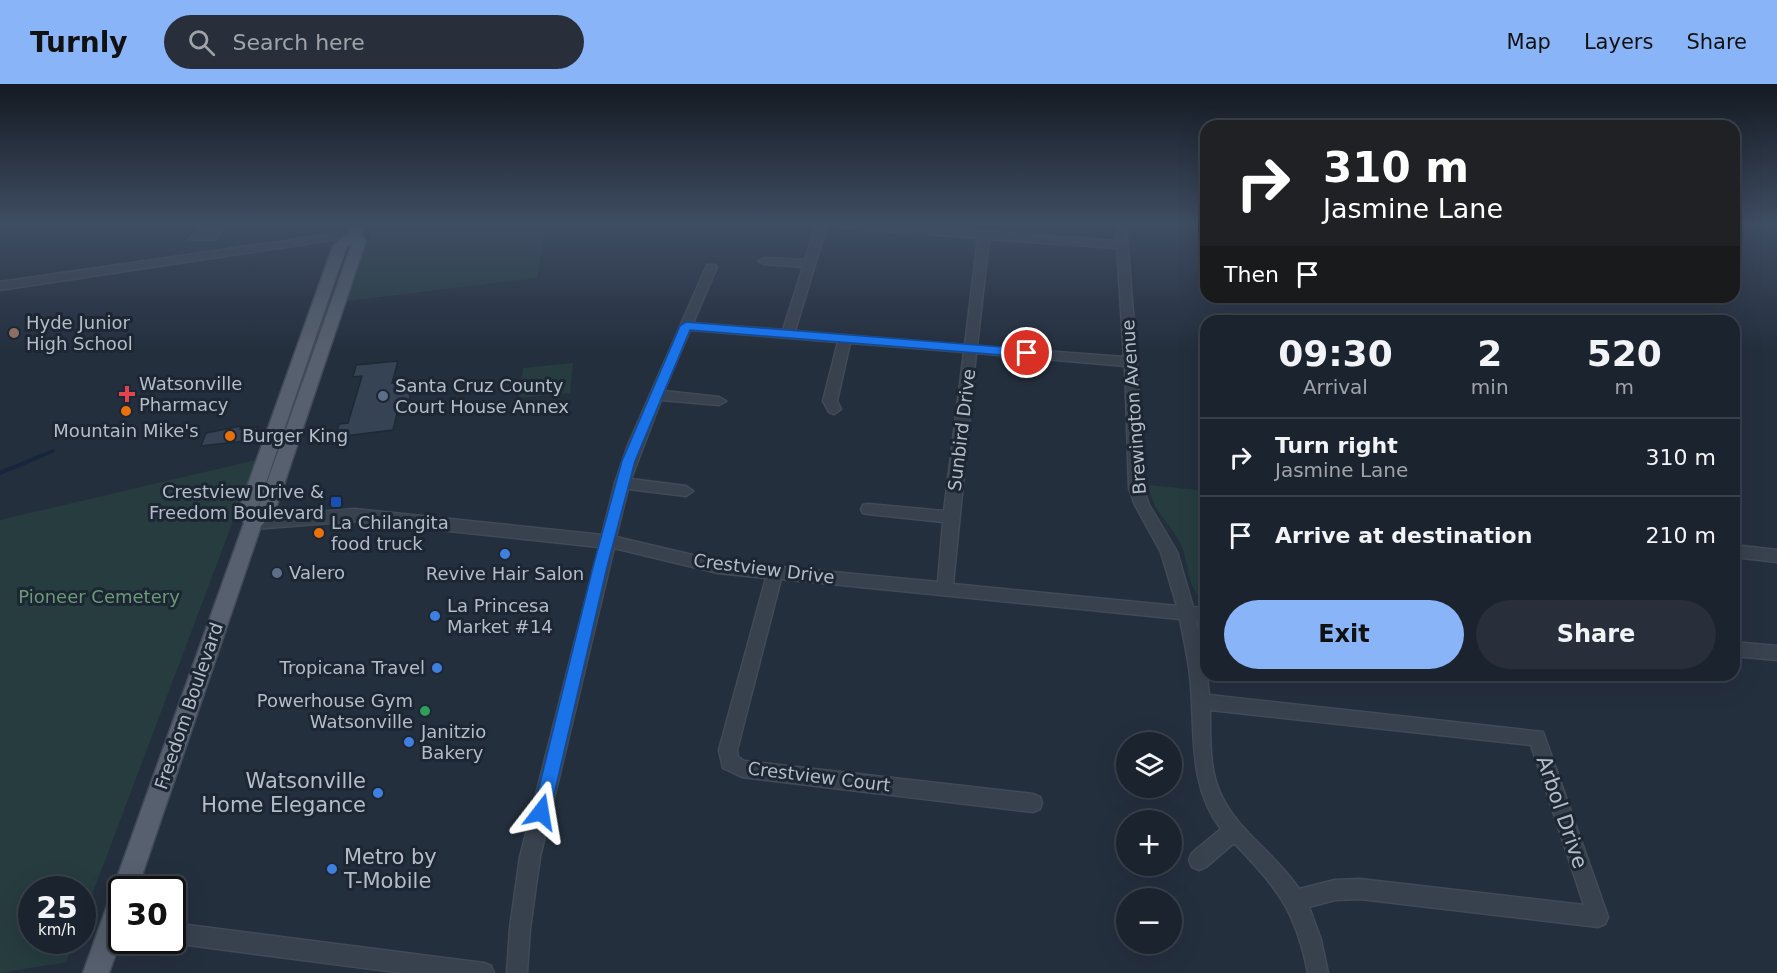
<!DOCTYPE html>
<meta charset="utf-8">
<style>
:root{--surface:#1b232e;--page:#282f3a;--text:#f1f3f6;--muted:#a0a4aa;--line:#39404a;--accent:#8ab4f8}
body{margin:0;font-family:"DejaVu Sans",sans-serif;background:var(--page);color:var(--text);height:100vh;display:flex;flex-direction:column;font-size:22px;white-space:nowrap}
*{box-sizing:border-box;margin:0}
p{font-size:20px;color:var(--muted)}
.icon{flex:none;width:33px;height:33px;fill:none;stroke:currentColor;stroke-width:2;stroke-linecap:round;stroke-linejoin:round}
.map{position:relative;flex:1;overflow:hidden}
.side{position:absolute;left:1200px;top:231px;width:540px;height:366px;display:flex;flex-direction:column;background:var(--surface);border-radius:18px;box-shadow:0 6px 24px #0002,0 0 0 2px var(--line)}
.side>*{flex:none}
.top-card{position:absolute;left:1200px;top:36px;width:540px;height:183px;border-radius:18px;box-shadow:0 6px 24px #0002,0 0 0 2px var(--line);background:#202124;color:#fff;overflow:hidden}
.tools{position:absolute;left:1116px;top:648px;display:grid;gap:12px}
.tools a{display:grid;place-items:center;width:66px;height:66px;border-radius:50%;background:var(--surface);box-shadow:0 6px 24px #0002,0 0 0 2px var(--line);font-size:30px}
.speed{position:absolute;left:18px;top:792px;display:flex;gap:12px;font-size:30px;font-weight:700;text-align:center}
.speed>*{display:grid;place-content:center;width:78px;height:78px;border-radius:50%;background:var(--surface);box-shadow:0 6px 24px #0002,0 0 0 2px var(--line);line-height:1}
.speed small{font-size:15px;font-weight:400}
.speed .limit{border:3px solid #111;border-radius:9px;background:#fff;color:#111}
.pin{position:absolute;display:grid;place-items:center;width:51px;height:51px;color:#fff;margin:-26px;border:3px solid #fff;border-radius:50%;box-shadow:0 2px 6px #0007}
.me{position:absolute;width:66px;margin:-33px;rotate:14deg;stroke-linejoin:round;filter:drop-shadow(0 0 4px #0008)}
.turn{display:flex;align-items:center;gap:21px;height:126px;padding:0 24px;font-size:27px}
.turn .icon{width:78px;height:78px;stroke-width:2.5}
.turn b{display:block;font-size:42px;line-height:51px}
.then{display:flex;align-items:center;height:57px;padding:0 24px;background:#0003;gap:12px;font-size:22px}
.eta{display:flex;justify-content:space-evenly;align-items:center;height:102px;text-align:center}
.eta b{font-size:36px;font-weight:700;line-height:42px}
.button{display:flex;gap:12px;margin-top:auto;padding:12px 24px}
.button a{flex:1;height:69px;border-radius:36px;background:var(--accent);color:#111;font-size:24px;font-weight:700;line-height:69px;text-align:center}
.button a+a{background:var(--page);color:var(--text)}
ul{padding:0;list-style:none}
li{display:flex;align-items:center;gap:18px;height:78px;padding:0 24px;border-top:2px solid var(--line)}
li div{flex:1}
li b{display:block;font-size:22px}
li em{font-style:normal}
header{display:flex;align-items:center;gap:36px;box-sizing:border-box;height:84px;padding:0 30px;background:var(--accent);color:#111}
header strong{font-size:28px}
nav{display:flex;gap:33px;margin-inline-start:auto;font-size:21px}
.search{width:420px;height:54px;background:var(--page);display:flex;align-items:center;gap:15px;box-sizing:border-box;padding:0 21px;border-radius:33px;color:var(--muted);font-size:22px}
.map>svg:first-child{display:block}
.green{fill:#263c3f}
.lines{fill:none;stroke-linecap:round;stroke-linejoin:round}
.stream{stroke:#17263c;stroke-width:4}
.building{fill:#364354;stroke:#1f2835;stroke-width:1.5}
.minor-casing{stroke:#414a57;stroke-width:3}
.major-casing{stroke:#414a57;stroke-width:3}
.minor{fill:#38414e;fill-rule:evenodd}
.major{fill:#56606e;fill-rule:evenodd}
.route{fill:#1a73e8;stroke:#114b97;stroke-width:1.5}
.education-dot{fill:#8d6e63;stroke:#1d2633;stroke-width:2}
.health-dot{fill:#e0444e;stroke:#1d2633;stroke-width:2}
.service-dot{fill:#5c6f8a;stroke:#1d2633;stroke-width:2}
.food-dot{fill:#e8710a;stroke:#1d2633;stroke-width:2}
.transit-dot{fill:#1a4fb4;stroke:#1d2633;stroke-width:2}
.shop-dot{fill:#3f7fe0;stroke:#1d2633;stroke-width:2}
.leisure-dot{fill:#2e9e5b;stroke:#1d2633;stroke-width:2}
.labels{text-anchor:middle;stroke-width:6;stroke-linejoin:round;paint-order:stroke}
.poi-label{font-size:18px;fill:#b4bcc9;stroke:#1d2633;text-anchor:start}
.street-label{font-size:18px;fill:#b4bcc9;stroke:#1d2633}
.park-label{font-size:18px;fill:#6b9a76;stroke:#1d2633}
.near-poi-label{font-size:21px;fill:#b4bcc9;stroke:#1d2633;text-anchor:end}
.near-street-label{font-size:21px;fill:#b4bcc9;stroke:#1d2633}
</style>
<header>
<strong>Turnly</strong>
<div class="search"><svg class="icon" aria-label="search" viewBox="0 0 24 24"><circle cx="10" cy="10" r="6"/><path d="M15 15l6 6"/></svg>Search here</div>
<nav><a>Map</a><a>Layers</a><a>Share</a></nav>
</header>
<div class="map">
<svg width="1777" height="889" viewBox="0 0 1777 889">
<rect width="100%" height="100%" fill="#242f3e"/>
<!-- green -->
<path class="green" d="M 374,140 L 546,140 L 537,194 L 347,217 Z
M 573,279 L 570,309 L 519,314 L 523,284 Z
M 256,376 L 83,835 L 82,806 L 32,806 L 32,856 L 74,857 L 66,878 L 0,889 L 0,436 Z
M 1149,401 L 1206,407 L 1206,518 C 1187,507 1189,482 1182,463 C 1173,441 1150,426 1149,401 Z"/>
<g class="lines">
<!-- stream -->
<path class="stream" d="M 0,389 L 53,367"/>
</g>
<!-- building -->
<path class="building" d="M 199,140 L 232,140 L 217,158 L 183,158 Z
M 398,277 L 392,299 L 400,298 L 398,306 L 412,304 L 409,317 L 400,318 L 393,346 L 336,353 L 339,340 L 348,339 L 362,292 L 353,293 L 356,281 Z
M 241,342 L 240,345 L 258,343 L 253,356 L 201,362 L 206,349 Z"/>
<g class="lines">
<defs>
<path id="minor" d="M 816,140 L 884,140 L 1117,157 L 1116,140 L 1126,140 L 1137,278 L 1143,404 L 1149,421 L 1177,468 L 1193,523 L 1206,524 L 1206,538 L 1196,537 L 1206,583 L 1209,611 L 1543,648 L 1608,833 L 1605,840 L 1598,843 L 1360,815 L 1335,816 L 1309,823 L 1321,856 L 1328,889 L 1308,889 C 1296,827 1277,803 1234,759 L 1206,783 L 1199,786 L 1192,783 L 1189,776 L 1192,769 L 1221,745 C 1189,703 1195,654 1191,603 C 1190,580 1184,558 1180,535 L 781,495 L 737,666 L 738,673 L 744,677 L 1033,710 L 1040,713 L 1042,719 L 1040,725 L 1033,728 L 742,693 L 723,684 L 719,666 L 766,494 L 718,489 L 614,464 L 540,773 L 530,844 L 527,889 L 507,889 L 510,844 L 520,773 L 599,463 L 355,437 L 253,445 L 248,443 L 246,439 L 248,435 L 253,433 L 355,425 L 602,451 L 615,399 L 628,361 L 707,181 L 715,181 L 717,183 L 693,239 L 783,246 L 803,183 L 764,180 L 758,177 L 764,174 L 805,176 ZM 827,141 L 832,143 L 978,154 L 965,261 L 795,247 ZM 989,155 L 1117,164 L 1124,273 L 977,262 ZM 690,246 L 838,258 L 823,317 L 829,328 L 834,330 L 841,325 L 837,317 L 850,259 L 964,268 L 944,427 L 868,420 L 863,421 L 861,425 L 863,429 L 868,430 L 943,438 L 938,498 L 718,477 L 616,453 L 628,405 L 686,412 L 693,407 L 686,402 L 631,395 L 661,316 L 719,321 L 726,317 L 719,313 L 664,307 ZM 976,269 L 1125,282 L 1129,404 L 1135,421 L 1161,468 L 1177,522 L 953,500 ZM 1210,626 L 1531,661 L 1584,821 L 1360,795 L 1335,796 L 1299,805 C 1278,772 1238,747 1222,713 C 1209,688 1210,655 1210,626 Z
M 354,147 L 358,148 L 358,152 L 0,206 L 0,198 Z
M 1734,461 L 1777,466 L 1777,478 L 1734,473 Z
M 1734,558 L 1777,562 L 1777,576 L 1734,572 Z
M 172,839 L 484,879 L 491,882 L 494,889 L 403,889 L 172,859 L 165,856 L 172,856 Z"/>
<path id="major" d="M 351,140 L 364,140 L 361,150 L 366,157 L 275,427 L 261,442 L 137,806 L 122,806 L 122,852 L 109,889 L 83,889 L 244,439 L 238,428 L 333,162 L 348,148 ZM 352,159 L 258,424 L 257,425 L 346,164 Z"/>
</defs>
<!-- minor casing -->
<use href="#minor" class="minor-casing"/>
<!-- major casing -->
<use href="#major" class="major-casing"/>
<!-- minor -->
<use href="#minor" class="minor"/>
<!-- major -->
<use href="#major" class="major"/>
</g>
<!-- sky -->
<linearGradient id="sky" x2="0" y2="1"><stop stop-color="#141a22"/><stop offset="0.53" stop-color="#3f4d63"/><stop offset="1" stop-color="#3f4d63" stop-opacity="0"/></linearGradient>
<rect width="1777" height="265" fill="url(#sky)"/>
<!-- route -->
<path class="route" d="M 686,238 L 1027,265 L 1033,269 L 1027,273 L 690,246 L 635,377 L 607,483 L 550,728 L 547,733 L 541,736 L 535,733 L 533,728 L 593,483 L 622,377 L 680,242 Z"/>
<!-- markers -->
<circle class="education-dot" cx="14" cy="249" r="6"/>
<path class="health-dot" d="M124 301h6v6h6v6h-6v6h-6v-6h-6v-6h6z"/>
<g class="service-dot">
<circle cx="383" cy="312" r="6"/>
<circle cx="277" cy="489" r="6"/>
</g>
<g class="food-dot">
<circle cx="126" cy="327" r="6"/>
<circle cx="230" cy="352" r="6"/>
<circle cx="319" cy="449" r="6"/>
</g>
<rect class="transit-dot" x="330" y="412" width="12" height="12" rx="3"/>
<g class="shop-dot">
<circle cx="505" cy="470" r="6"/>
<circle cx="435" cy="532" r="6"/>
<circle cx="437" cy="584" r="6"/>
<circle cx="409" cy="658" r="6"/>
<circle cx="378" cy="709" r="6"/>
<circle cx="332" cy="785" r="6"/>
</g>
<circle class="leisure-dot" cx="425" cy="627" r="6"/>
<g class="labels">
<!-- poi labels -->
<g class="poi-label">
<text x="26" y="245">Hyde Junior<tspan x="26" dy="21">High School</tspan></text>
<text x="139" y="306">Watsonville<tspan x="139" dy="21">Pharmacy</tspan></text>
<text x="395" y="308">Santa Cruz County<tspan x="395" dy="21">Court House Annex</tspan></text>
<text x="126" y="353" text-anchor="middle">Mountain Mike's</text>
<text x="242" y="358">Burger King</text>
<text x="324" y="414" text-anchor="end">Crestview Drive &amp;<tspan x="324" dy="21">Freedom Boulevard</tspan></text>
<text x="331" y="445">La Chilangita<tspan x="331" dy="21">food truck</tspan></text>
<text x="289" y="495">Valero</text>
<text x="505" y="496" text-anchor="middle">Revive Hair Salon</text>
<text x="447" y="528">La Princesa<tspan x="447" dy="21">Market #14</tspan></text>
<text x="425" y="590" text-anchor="end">Tropicana Travel</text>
<text x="413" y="623" text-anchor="end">Powerhouse Gym<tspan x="413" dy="21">Watsonville</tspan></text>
<text x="421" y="654">Janitzio<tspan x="421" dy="21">Bakery</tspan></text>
</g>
<!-- street labels -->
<g class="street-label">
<text transform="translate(1134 323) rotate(-94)" y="6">Brewington Avenue</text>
<text transform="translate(962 346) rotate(-83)" y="6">Sunbird Drive</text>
<text transform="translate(764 485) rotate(7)" y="6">Crestview Drive</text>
<text transform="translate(189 622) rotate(-71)" y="6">Freedom Boulevard</text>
<text transform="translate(819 693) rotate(7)" y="6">Crestview Court</text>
</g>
<!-- park labels -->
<g class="park-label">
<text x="99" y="519">Pioneer Cemetery</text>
</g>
<!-- near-poi labels -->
<g class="near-poi-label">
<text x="366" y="704">Watsonville<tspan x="366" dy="24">Home Elegance</tspan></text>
<text x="344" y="780" text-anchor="start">Metro by<tspan x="344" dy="24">T-Mobile</tspan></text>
</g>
<!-- near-street labels -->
<g class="near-street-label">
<text transform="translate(1562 728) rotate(71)" y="7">Arbol Drive</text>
</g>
</g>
</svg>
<div class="tools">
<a><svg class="icon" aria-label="layers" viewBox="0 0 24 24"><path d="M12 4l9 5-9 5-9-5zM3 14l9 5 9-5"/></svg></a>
<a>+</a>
<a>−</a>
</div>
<div class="speed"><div>25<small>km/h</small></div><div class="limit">30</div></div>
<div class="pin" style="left:1027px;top:269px;background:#d93025"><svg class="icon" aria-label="arrive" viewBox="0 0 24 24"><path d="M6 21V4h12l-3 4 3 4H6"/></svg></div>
<svg class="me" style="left:541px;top:728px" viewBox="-20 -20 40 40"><path d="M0-17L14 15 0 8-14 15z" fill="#1a73e8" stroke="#fff" stroke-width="4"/></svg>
<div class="top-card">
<div class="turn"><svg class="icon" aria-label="right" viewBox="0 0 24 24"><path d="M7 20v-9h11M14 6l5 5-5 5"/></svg><div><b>310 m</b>Jasmine Lane</div></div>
<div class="then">Then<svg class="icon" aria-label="arrive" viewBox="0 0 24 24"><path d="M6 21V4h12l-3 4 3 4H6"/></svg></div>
</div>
<section class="side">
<div class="eta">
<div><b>09:30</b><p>Arrival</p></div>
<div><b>2</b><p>min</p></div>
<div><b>520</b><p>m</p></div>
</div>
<ul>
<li><svg class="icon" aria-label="right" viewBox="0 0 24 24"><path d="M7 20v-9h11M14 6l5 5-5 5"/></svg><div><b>Turn right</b><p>Jasmine Lane</p></div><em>310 m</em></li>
<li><svg class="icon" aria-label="arrive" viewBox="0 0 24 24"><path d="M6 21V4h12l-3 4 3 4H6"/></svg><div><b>Arrive at destination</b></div><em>210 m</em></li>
</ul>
<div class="button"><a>Exit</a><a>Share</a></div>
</section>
</div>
